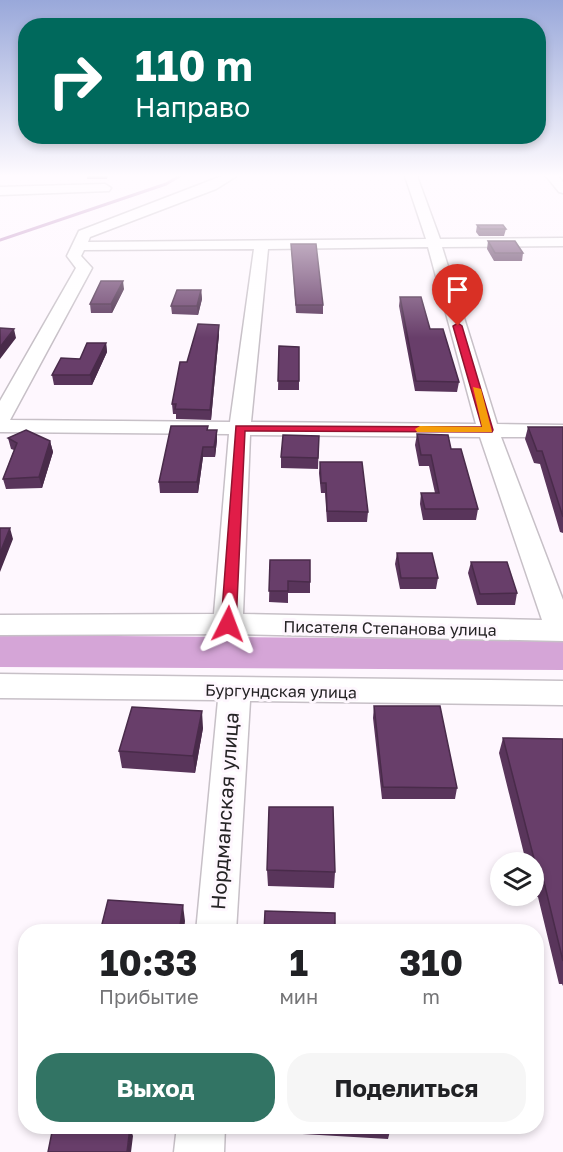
<!DOCTYPE html>
<html lang="ru">
<meta charset="utf-8">
<style>
:root{--surface:#fff;--page:#f6f6f6;--text:#202124;--muted:#757577;--accent:#327464}
body{margin:0;font-family:"Golos Text",sans-serif;background:var(--page);color:var(--text);height:100vh;display:flex;flex-direction:column;font-size:22px;white-space:nowrap}
*{box-sizing:border-box;margin:0}
p{font-size:20px;color:var(--muted)}
.icon{flex:none;width:33px;height:33px;fill:none;stroke:currentColor;stroke-width:2;stroke-linecap:round;stroke-linejoin:round}
.map{position:relative;flex:1;overflow:hidden}
.sheet{position:absolute;left:18px;top:924px;width:526px;height:210px;display:flex;flex-direction:column;background:var(--surface);border-radius:24px;box-shadow:0 3px 9px #0003}
.sheet>*{flex:none}
.banner{position:absolute;left:18px;top:18px;width:528px;height:126px;border-radius:24px;box-shadow:0 3px 9px #0003;background:#00695c;color:#fff;overflow:hidden}
.controls{position:absolute;left:490px;top:852px;display:grid;gap:12px}
.controls a{display:grid;place-items:center;width:54px;height:54px;border-radius:50%;background:var(--surface);box-shadow:0 3px 9px #0003;font-size:30px}
.pin{position:absolute;display:grid;place-items:center;width:51px;height:51px;color:#fff;margin:-62px -26px;border-radius:50% 50% 50% 0;rotate:-45deg;box-shadow:0 0 6px #0007}
.pin .icon{rotate:45deg}
.me{position:absolute;width:66px;margin:-33px;rotate:3deg;stroke-linejoin:round;filter:drop-shadow(0 0 4px #0008)}
.turn{display:flex;align-items:center;gap:21px;height:126px;padding:0 18px;font-size:27px}
.turn .icon{width:78px;height:78px;stroke-width:2.5}
.turn b{display:block;font-size:42px;line-height:51px}
.eta{display:flex;justify-content:space-evenly;align-items:center;height:102px;text-align:center}
.eta b{font-size:36px;font-weight:700;line-height:42px}
.cta{display:flex;gap:12px;margin-top:auto;padding:12px 18px}
.cta a{flex:1;height:69px;border-radius:24px;background:var(--accent);color:#fff;font-size:24px;font-weight:700;line-height:69px;text-align:center}
.cta a+a{background:var(--page);color:var(--text)}
.map>svg:first-child{display:block}
.forest{fill:#d5a5d7}
.lines{fill:none;stroke-linecap:round;stroke-linejoin:round}
.stream{stroke:#c495c6;stroke-width:3}
.minor-casing{stroke:#c7c0c7;stroke-width:3}
.minor{fill:#fff;fill-rule:evenodd}
.wall{fill:#59355b}
.shaded-wall{fill:#492b4a}
.building{fill:#683e6a;stroke:#492b4a;stroke-width:1.5}
.route{fill:#e11d48;stroke:#92132f;stroke-width:1.5}
.slow{fill:#f59e0b}
.labels{text-anchor:middle;stroke-width:6;stroke-linejoin:round;paint-order:stroke}
.street-label{font-size:16px;fill:#252325;stroke:#fef7fe}
.near-street-label{font-size:20px;fill:#252325;stroke:#fef7fe}
</style>
<div class="map">
<svg width="563" height="1152" viewBox="0 0 563 1152">
<rect width="100%" height="100%" fill="#fef7fe"/>
<!-- forest -->
<path class="forest" d="M 0,635 L 563,640 L 563,670 L 0,667 Z"/>
<g class="lines">
<!-- stream -->
<path class="stream" d="M 0,240 L 166,184 L 180,176"/>
<defs>
<path id="minor" d="M 222,176 L 237,176 L 216,189 L 90,237 L 88,242 L 426,239 L 405,176 L 417,176 L 440,239 L 563,238 L 563,246 L 442,247 L 497,424 L 563,425 L 563,437 L 501,437 L 563,600 L 563,641 L 228,634 L 0,635 L 0,615 L 214,614 L 229,434 L 0,432 L 0,401 L 76,268 L 67,256 L 79,231 ZM 428,247 L 476,424 L 251,422 L 268,249 ZM 254,249 L 230,422 L 10,420 L 92,268 L 81,256 L 84,250 ZM 250,435 L 480,437 L 542,620 L 243,614 Z
M 546,176 L 558,176 L 563,182 L 563,193 L 559,192 Z
M 105,184 L 111,188 L 109,191 L 0,195 L 0,187 Z
M 0,674 L 563,681 L 563,705 L 250,701 L 236,932 L 196,932 L 218,700 L 0,698 Z
M 177,1126 L 225,1126 L 224,1152 L 174,1152 Z"/>
</defs>
<!-- minor casing -->
<use href="#minor" class="minor-casing"/>
<!-- minor -->
<use href="#minor" class="minor"/>
</g>
<!-- wall -->
<path class="wall" d="M 87,176 L 108,176 L 107,179 L 87,179 Z
M 477,225 L 506,229 L 504,236 L 479,236 L 476,232 Z
M 488,241 L 523,253 L 522,261 L 494,261 L 487,249 Z
M 291,244 L 323,305 L 323,314 L 296,313 Z
M 124,289 L 112,313 L 91,313 L 90,304 Z
M 201,290 L 202,299 L 198,315 L 172,314 L 171,306 Z
M 400,297 L 430,329 L 459,382 L 457,392 L 415,391 L 399,306 Z
M 219,334 L 211,420 L 176,419 L 176,414 L 173,414 L 172,404 L 187,362 Z
M 106,343 L 107,352 L 92,385 L 54,385 L 52,375 Z
M 279,346 L 299,347 L 299,390 L 278,390 Z
M 528,427 L 563,427 L 563,533 L 560,532 L 540,464 L 534,463 L 525,439 Z
M 208,430 L 217,440 L 215,457 L 203,457 L 198,493 L 160,493 L 159,482 Z
M 417,434 L 451,449 L 478,509 L 476,520 L 423,520 L 420,504 L 421,493 L 435,493 L 429,466 L 419,466 L 415,445 Z
M 319,436 L 318,469 L 281,468 L 281,457 Z
M 8,438 L 50,441 L 53,452 L 42,488 L 6,489 L 3,479 L 14,450 L 11,449 Z
M 320,462 L 368,512 L 367,522 L 327,522 L 325,493 L 321,493 L 319,473 Z
M 397,553 L 438,578 L 436,589 L 400,589 L 395,564 Z
M 270,560 L 310,582 L 310,593 L 288,593 L 288,603 L 269,602 Z
M 471,562 L 517,593 L 515,605 L 477,605 L 468,573 Z
M 374,706 L 457,788 L 455,799 L 382,799 L 373,718 Z
M 203,728 L 195,773 L 122,768 L 119,751 Z
M 503,738 L 563,739 L 563,986 L 562,984 L 559,984 L 538,897 L 534,897 L 534,862 L 526,862 L 499,753 Z
M 267,870 L 335,872 L 334,888 L 268,886 Z
M 268,1126 L 391,1127 L 388,1139 L 268,1132 Z"/>
<!-- shaded-wall -->
<path class="shaded-wall" d="M 123,281 L 124,289 L 112,313 L 111,304 Z
M 201,290 L 202,299 L 198,315 L 197,306 Z
M 219,325 L 219,334 L 211,420 L 210,410 Z
M 14,329 L 16,338 L 0,359 L 0,347 Z
M 106,343 L 107,352 L 92,385 L 90,375 Z
M 217,430 L 217,440 L 215,457 L 214,447 Z
M 50,441 L 53,452 L 42,488 L 39,477 Z
M 203,447 L 203,457 L 198,493 L 197,482 Z
M 10,528 L 13,539 L 0,572 L 0,553 Z
M 202,711 L 203,728 L 195,773 L 193,756 Z
M 183,905 L 185,921 L 184,932 L 179,932 Z
M 130,1127 L 133,1136 L 131,1152 L 127,1152 Z"/>
<!-- building -->
<path class="building" d="M 477,225 L 503,225 L 506,229 L 480,229 Z
M 488,241 L 515,241 L 523,253 L 495,253 Z
M 291,244 L 316,244 L 323,305 L 296,305 Z
M 101,281 L 123,281 L 111,304 L 90,304 Z
M 177,290 L 201,290 L 197,306 L 171,306 Z
M 400,297 L 421,297 L 430,329 L 443,329 L 459,382 L 416,381 Z
M 198,324 L 219,325 L 210,410 L 175,409 L 176,404 L 172,404 L 180,362 L 187,362 Z
M 0,328 L 14,329 L 0,347 Z
M 87,343 L 106,343 L 90,375 L 52,375 L 61,358 L 80,359 Z
M 279,346 L 299,347 L 299,381 L 278,381 Z
M 171,426 L 208,426 L 207,430 L 217,430 L 214,447 L 203,447 L 197,482 L 159,482 Z
M 528,427 L 563,427 L 563,517 L 542,451 L 537,451 Z
M 26,430 L 50,441 L 39,477 L 3,479 L 17,443 L 8,438 Z
M 417,434 L 448,435 L 451,449 L 461,449 L 478,509 L 425,509 L 421,493 L 439,493 L 431,455 L 421,455 Z
M 283,435 L 319,436 L 318,458 L 281,457 Z
M 320,462 L 362,462 L 368,512 L 327,511 L 326,483 L 321,483 Z
M 0,528 L 10,528 L 0,553 Z
M 397,553 L 432,553 L 438,578 L 401,578 Z
M 270,560 L 310,560 L 310,582 L 288,581 L 288,591 L 269,591 Z
M 471,562 L 507,562 L 517,593 L 480,594 Z
M 374,706 L 440,706 L 457,788 L 383,787 Z
M 132,707 L 202,711 L 193,756 L 119,751 Z
M 503,738 L 563,739 L 563,961 L 544,882 L 540,882 Z
M 269,807 L 333,807 L 335,872 L 267,870 Z
M 108,900 L 183,905 L 179,932 L 100,932 Z
M 265,911 L 335,913 L 335,932 L 264,932 Z
M 53,1127 L 130,1127 L 127,1152 L 48,1152 Z"/>
<!-- sky -->
<linearGradient id="sky" x2="0" y2="1"><stop stop-color="#99a8da"/><stop offset="0.52" stop-color="#fffbff"/><stop offset="1" stop-color="#fffbff" stop-opacity="0"/></linearGradient>
<rect width="563" height="338" fill="url(#sky)"/>
<!-- route -->
<path class="route" d="M 458,323 L 462,326 L 493,430 L 492,432 L 245,431 L 236,624 L 233,628 L 223,628 L 221,624 L 236,426 L 482,427 L 453,326 Z"/>
<!-- slow -->
<path class="slow" d="M 473,387 L 481,389 L 492,432 L 417,432 L 415,429 L 420,426 L 482,427 Z"/>
<g class="labels">
<!-- street labels -->
<g class="street-label">
<text transform="translate(390 628) rotate(1)" y="6">Писателя Степанова улица</text>
<text transform="translate(281 691) rotate(1)" y="6">Бургундская улица</text>
</g>
<!-- near-street labels -->
<g class="near-street-label">
<text transform="translate(225 811) rotate(-86)" y="7">Нордманская улица</text>
</g>
</g>
</svg>
<div class="controls">
<a><svg class="icon" aria-label="layers" viewBox="0 0 24 24"><path d="M12 4l9 5-9 5-9-5zM3 14l9 5 9-5"/></svg></a>
</div>
<div class="pin" style="left:458px;top:326px;background:#d93025"><svg class="icon" aria-label="arrive" viewBox="0 0 24 24"><path d="M6 21V4h12l-3 4 3 4H6"/></svg></div>
<svg class="me" style="left:228px;top:624px" viewBox="-20 -20 40 40"><path d="M0-17L14 15 0 8-14 15z" fill="#e11d48" stroke="#fff" stroke-width="4"/></svg>
<div class="banner">
<div class="turn"><svg class="icon" aria-label="right" viewBox="0 0 24 24"><path d="M7 20v-9h11M14 6l5 5-5 5"/></svg><div><b>110 m</b>Направо</div></div>
</div>
<section class="sheet">
<div class="eta">
<div><b>10:33</b><p>Прибытие</p></div>
<div><b>1</b><p>мин</p></div>
<div><b>310</b><p>m</p></div>
</div>
<div class="cta"><a>Выход</a><a>Поделиться</a></div>
</section>
</div>
